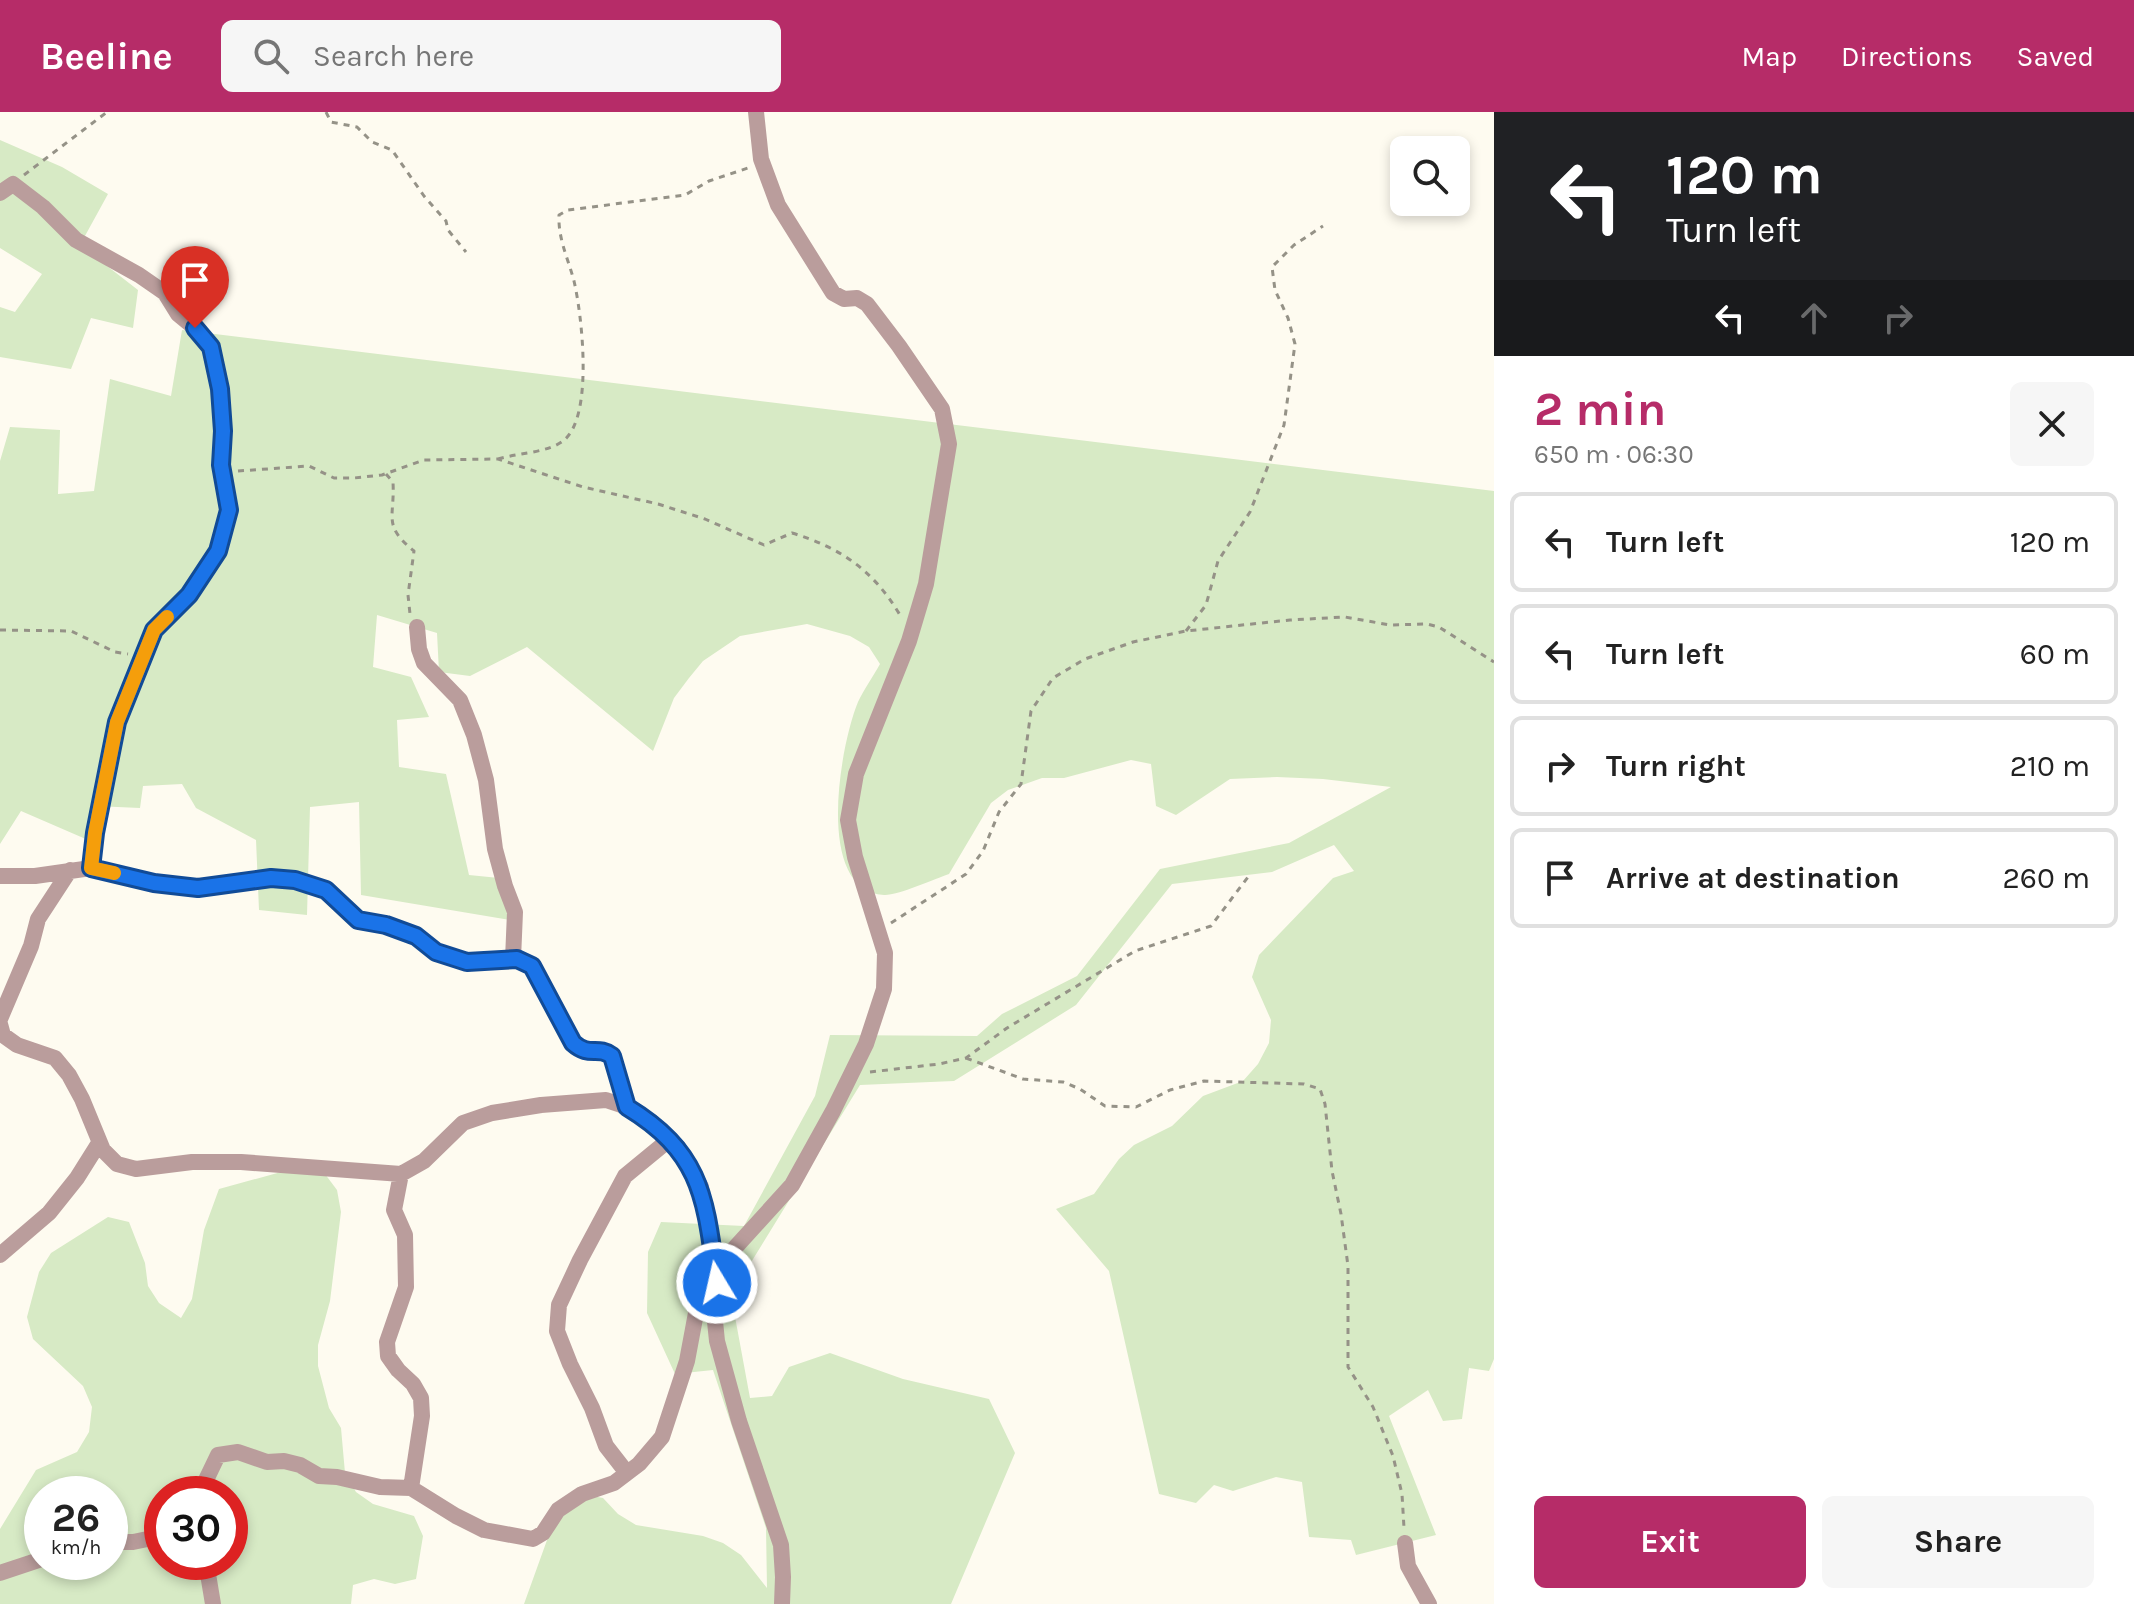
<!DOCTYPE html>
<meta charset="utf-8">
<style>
:root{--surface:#fff;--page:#f6f6f6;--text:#222;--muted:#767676;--line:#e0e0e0;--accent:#b62c68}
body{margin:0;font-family:Karla,sans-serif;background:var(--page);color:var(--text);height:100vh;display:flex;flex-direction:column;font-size:30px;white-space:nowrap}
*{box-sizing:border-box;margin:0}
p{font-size:26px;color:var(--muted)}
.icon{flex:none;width:44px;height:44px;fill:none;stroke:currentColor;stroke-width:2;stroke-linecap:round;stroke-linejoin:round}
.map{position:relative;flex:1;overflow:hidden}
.panel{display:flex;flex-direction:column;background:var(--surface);width:640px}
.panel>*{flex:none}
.top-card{background:#202124;color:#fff;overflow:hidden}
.tools{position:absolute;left:1390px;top:24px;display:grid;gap:16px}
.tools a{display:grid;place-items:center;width:80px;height:80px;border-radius:12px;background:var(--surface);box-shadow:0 4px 12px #0003;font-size:40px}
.speed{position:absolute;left:24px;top:1364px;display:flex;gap:16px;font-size:40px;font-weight:700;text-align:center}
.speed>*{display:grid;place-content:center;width:104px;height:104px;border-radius:50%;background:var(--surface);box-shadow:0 4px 12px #0003;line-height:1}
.speed small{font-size:20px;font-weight:400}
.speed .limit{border:12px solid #d22;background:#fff;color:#111}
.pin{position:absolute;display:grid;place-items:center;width:68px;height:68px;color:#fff;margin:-82px -34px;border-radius:50% 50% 50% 0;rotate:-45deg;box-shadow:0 0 8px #0007}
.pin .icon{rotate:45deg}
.me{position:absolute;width:88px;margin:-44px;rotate:351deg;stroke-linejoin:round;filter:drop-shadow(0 0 6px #0008)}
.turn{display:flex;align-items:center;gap:28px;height:168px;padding:0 40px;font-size:36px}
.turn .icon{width:104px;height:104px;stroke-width:2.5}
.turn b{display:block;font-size:56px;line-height:68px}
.lanes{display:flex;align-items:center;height:76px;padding:0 40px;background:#0003;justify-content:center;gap:40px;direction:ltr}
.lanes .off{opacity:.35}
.round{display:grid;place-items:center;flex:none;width:84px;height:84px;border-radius:12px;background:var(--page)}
.headline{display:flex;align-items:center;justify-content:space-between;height:136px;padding:0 40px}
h1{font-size:48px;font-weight:700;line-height:60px;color:var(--accent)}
.button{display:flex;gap:16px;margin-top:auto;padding:16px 40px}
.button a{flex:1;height:92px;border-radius:12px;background:var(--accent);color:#fff;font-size:32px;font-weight:700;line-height:92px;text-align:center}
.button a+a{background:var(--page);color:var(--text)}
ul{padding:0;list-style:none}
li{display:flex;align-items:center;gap:24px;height:100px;margin:0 16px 12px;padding:0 24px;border:4px solid var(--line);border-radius:12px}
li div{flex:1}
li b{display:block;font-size:30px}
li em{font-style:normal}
header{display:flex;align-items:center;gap:48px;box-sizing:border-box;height:112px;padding:0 40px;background:var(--accent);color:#fff}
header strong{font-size:38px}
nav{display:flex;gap:44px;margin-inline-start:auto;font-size:28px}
.search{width:560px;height:72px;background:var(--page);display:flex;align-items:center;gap:20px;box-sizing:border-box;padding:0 28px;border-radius:12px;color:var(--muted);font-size:30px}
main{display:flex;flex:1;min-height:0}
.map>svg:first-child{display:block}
.green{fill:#d7eac5;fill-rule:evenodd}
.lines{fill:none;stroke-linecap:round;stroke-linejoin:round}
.path{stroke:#959287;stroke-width:3;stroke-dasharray:6 6;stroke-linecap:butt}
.minor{stroke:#ba9d9c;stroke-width:16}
.route-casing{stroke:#114b97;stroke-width:20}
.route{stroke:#1a73e8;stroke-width:14}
.slow{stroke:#f59e0b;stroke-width:14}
</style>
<header>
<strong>Beeline</strong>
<div class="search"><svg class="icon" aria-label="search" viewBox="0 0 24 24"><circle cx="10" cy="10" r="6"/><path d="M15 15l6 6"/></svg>Search here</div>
<nav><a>Map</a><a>Directions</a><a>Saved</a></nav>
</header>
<main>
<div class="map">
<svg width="1494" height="1492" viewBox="0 0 1494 1492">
<rect width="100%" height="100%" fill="#fefbf0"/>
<!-- green -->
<path class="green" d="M 0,28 L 62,55 L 108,82 L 80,133 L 138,178 L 133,216 L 91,206 L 71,257 L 0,245 L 0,195 L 15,200 L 42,162 L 0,136 Z
M 182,218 L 1494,379 L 1494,1247 L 1489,1259 L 1469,1256 L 1462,1307 L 1443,1309 L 1428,1278 L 1389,1304 L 1436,1423 L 1356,1443 L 1351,1428 L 1309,1425 L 1302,1370 L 1276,1365 L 1233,1379 L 1214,1373 L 1196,1391 L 1159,1382 L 1109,1159 L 1056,1097 L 1094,1082 L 1119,1047 L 1134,1033 L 1172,1014 L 1203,984 L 1243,969 L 1258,952 L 1269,931 L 1271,908 L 1252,865 L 1259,843 L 1333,766 L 1354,759 L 1334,733 L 1272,760 L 1172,772 L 1076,893 L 954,969 L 860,973 L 731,1183 L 750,1286 L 772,1284 L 789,1255 L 830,1241 L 903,1267 L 989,1287 L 1015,1341 L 951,1492 L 524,1492 L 551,1417 L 582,1382 L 603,1386 L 618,1402 L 636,1413 L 703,1424 L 723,1431 L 741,1443 L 767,1476 L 766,1416 L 713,1258 L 675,1262 L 647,1201 L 648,1140 L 661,1110 L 744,1114 L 815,984 L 830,923 L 977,924 L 1002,902 L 1077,864 L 1160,757 L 1289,731 L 1391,675 L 1323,667 L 1277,665 L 1230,667 L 1176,703 L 1156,694 L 1151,652 L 1131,648 L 1064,666 L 1042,666 L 1008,678 L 991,691 L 949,762 C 935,767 896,784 884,783 C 813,779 841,630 858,590 C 864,577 873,565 880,552 L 869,535 L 850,524 L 807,512 L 740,524 L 703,549 L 689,566 L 674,586 L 653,639 L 527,535 L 470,564 L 439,560 L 437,521 L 377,503 L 373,555 L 411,565 L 429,605 L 397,608 L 399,655 L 446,662 L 469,763 L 509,767 L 510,808 L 361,783 L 359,690 L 310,695 L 307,803 L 259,798 L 256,728 L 196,696 L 182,672 L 143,674 L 140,696 L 95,694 L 88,728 L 21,699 L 0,732 L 0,349 L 10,315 L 60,318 L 58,382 L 94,379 L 110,267 L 171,284 Z
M 281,1060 L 325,1062 L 337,1078 L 341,1100 L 330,1189 L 318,1233 L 318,1254 L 329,1296 L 341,1316 L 345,1361 L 356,1380 L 373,1392 L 414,1404 L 423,1424 L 416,1467 L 395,1472 L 374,1467 L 353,1473 L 351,1492 L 0,1492 L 0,1417 L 36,1358 L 77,1340 L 89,1320 L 92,1295 L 83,1274 L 33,1227 L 27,1205 L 39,1160 L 51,1141 L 108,1105 L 129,1110 L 145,1151 L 148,1174 L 159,1191 L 181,1206 L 192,1187 L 204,1118 L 219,1077 ZM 42,1382 L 110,1382 L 110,1450 L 42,1450 ZM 162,1382 L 230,1382 L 230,1450 L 162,1450 Z"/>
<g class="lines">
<!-- path -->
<path class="path" d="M 326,0 L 331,10 L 357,15 L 372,30 L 392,38 L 424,84 L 446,109 L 448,118 L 466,140
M 24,63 L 107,0
M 498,347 C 517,341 547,341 563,329 C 594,306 582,203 574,169 C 568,146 558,127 559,103 L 568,98 L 685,83 L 709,69 L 748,56
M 238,359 L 309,354 L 334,366 L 354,366 L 382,363 L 424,348 L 498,347 L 583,375 L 658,392 L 705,407 L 764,433 L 792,421 C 841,436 873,458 900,503
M 386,362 L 393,370 C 395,406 382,413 414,439 L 408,483 L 410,502
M 0,518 L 71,519 L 115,540 L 128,542
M 1186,519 L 1206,493 L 1218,449 L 1250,400 L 1284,313 L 1295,232 L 1288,206 L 1275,178 L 1272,155 L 1294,133 L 1323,114
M 891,811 L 966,762 L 983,739 L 999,700 L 1021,672 L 1031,599 L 1053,566 L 1085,547 L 1133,530 L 1186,519 L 1290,508 L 1345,505 L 1390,513 L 1427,512 L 1439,515 L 1494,550
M 966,946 L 1023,967 L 1063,970 L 1080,977 L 1105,994 L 1136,995 L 1170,978 L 1204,969 L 1304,972 L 1320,977 L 1325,992 L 1332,1059 L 1341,1102 L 1348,1154 L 1348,1255 L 1373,1295 L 1393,1344 L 1402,1382 L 1404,1416
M 870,960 L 939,952 L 966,946 L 1007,916 L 1135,839 L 1211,814 L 1251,761"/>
<!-- minor -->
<path class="minor" d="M 756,0 L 761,47 L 778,93 L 833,181 L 844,187 L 857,186 L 867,192 L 899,234 L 942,297 L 949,332 L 926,472 L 909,529 L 856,662 L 848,708 L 855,745 L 885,841 L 884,877 L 866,932 L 833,999 L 792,1073 L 722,1150 L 713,1190 L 717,1229 L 739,1309 L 781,1433 L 783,1465 L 782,1492
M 0,81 L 13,72 L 43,95 L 76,128 L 139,163 L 165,181 L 178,202 L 195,216 L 211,235 L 220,277 L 223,319 L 221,353 L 229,398 L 218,439 L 189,483 L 154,518 L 117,610 L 95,721 L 91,756
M 417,515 L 419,537 L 424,551 L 460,588 L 474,623 L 486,668 L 495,737 L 505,774 L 515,800 L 513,847
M 0,764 L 35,764 L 91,756 L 154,771 L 198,776 L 271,766 L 295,768 L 326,778 L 358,808 L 386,813 L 416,824 L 436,840 L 467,850 L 517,847 L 532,854 L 573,931 C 590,945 597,933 612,944 L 627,995
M 0,907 L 31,834 L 38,807 L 70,758
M 0,912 L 3,923 L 17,933 L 55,946 L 69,963 L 82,987 L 103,1038 L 117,1052 L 136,1057 L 192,1050 L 241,1050 L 401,1062 L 424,1049 L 463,1011 L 492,1001 L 541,993 L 606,988 L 627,995 L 652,1010 L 678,1035 L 701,1075 L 717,1171 L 696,1201 L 687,1249 L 662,1325 L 639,1352 L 614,1371 L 582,1382 L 558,1398 L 543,1421 L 533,1427 L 484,1418 L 456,1404 L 411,1376 L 380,1375 L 337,1365 L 319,1364 L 300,1353 L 284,1349 L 267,1350 L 238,1340 L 218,1343 L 206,1368 L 205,1382
M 401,1062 L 394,1098 L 405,1123 L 406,1175 L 387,1230 L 388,1244 L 398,1258 L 413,1272 L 421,1286 L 422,1304 L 411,1376
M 0,1143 L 49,1101 L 77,1066 L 99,1031
M 627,1361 L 606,1334 L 592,1296 L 570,1252 L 557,1219 L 559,1193 L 580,1148 L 625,1064 L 670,1027
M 110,1430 L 133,1430 L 162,1424
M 1405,1431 L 1408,1454 L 1429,1492
M 206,1450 L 213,1492
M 0,1461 L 42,1447"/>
</g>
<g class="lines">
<defs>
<path id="route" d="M 195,216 L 211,235 L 220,277 L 223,319 L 221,353 L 229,398 L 218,439 L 189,483 L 154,518 L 117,610 L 95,721 L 91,756 L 154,771 L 198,776 L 271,766 L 295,768 L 326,778 L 358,808 L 386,813 L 416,824 L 436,840 L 467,850 L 517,847 L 532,854 L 573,931 C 590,946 597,933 612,944 L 627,995 C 704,1042 705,1088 717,1171"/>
</defs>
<!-- route casing -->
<use href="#route" class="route-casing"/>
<!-- route -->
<use href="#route" class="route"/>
<!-- slow -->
<path class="slow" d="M 114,761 L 91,756 L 95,721 L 117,610 L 154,518 L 167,505"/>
</g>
</svg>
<div class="tools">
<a><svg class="icon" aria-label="search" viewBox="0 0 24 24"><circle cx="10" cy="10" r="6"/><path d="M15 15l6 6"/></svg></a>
</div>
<div class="speed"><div>26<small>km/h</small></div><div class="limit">30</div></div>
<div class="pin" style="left:195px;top:216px;background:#d93025"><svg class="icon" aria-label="arrive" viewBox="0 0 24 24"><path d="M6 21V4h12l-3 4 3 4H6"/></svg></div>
<svg class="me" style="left:717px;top:1171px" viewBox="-20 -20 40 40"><circle r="17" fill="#1a73e8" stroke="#fff" stroke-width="3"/><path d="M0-11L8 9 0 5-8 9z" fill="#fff"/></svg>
</div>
<section class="panel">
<div class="top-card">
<div class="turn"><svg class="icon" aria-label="left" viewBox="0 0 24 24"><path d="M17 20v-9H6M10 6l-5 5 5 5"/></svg><div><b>120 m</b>Turn left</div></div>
<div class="lanes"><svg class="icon" aria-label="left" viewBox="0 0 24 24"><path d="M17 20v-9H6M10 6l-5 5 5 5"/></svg><svg class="icon off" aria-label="ahead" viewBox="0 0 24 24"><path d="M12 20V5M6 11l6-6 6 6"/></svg><svg class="icon off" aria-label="right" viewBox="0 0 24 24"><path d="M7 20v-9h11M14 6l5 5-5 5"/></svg></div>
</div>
<div class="headline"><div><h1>2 min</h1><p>650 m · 06:30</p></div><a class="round"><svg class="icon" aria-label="close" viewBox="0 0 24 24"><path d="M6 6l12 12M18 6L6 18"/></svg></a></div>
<ul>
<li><svg class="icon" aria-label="left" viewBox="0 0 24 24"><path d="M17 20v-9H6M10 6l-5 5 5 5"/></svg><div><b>Turn left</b></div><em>120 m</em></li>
<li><svg class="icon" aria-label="left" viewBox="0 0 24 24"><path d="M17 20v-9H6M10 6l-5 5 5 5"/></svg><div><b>Turn left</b></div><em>60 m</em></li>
<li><svg class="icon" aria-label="right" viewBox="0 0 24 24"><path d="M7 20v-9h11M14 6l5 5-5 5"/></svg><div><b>Turn right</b></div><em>210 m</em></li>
<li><svg class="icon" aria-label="arrive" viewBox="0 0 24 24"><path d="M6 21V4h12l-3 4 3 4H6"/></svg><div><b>Arrive at destination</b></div><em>260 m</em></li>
</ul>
<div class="button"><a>Exit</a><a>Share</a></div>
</section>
</main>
